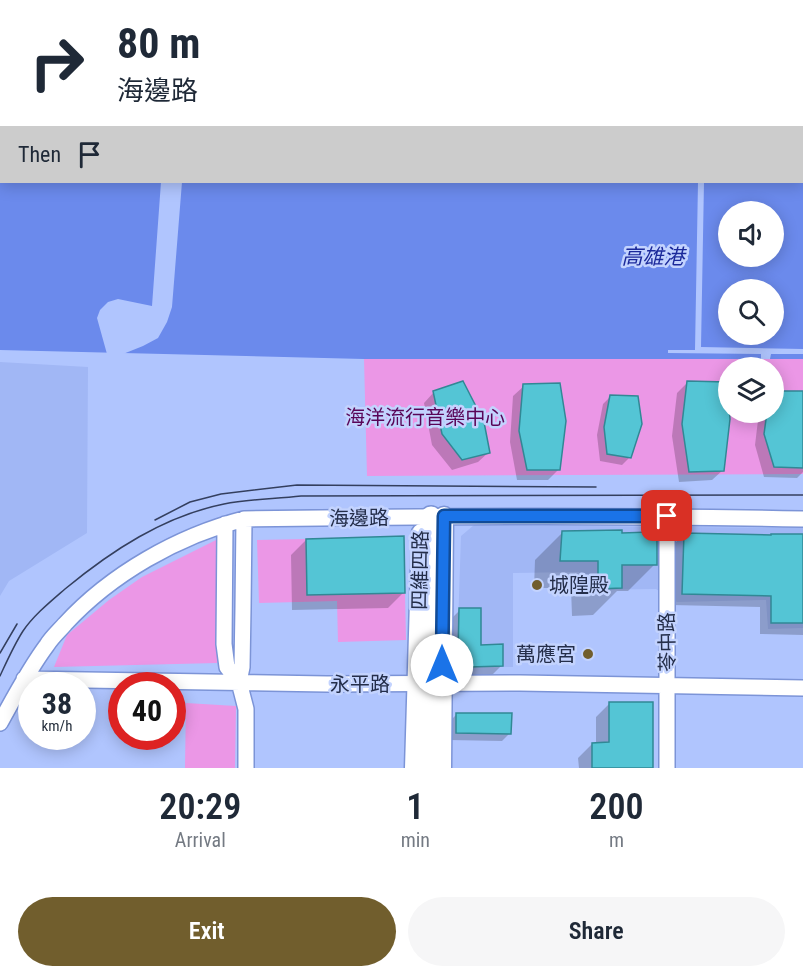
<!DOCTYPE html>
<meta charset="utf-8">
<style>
:root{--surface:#fff;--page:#f6f6f7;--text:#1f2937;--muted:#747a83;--accent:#715e2d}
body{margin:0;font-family:"Roboto Condensed","Noto Sans TC",sans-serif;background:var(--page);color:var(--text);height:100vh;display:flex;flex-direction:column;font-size:22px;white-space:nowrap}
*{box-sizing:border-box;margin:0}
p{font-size:20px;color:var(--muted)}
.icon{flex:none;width:33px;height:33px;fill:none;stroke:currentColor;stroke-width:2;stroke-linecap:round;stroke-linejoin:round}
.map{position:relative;height:768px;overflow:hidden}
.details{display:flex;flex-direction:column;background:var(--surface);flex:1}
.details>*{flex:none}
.banner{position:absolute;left:0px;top:0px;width:804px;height:183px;box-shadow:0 3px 15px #0003;background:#fff;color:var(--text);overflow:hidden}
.fabs{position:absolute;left:718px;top:201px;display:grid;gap:12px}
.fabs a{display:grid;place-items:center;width:66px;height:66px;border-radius:50%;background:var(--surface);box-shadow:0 3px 15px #0003;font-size:30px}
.speed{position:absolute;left:18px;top:672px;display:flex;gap:12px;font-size:30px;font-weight:700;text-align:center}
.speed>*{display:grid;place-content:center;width:78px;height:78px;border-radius:50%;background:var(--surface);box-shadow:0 3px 15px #0003;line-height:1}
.speed small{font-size:15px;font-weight:400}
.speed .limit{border:9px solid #d22;background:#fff;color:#111}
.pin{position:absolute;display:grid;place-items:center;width:51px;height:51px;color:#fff;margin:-26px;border-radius:12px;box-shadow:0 3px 9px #0006}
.me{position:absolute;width:66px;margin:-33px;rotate:0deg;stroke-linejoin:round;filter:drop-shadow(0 0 4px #0008)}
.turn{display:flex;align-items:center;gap:21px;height:126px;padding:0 18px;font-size:27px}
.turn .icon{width:78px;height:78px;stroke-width:2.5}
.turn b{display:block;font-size:42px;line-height:51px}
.then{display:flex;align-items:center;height:57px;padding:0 18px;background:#0003;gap:12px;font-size:22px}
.eta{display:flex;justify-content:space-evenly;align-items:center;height:102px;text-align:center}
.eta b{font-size:36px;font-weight:600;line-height:42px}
.primary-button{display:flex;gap:12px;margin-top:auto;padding:12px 18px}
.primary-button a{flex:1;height:69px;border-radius:36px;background:var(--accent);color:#fff;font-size:24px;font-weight:600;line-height:69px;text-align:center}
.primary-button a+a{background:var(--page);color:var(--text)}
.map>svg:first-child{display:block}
.built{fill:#a1b7f5}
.green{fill:#eb97e6;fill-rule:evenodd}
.water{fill:#6b8aec;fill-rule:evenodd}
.pier{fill:#b0c5fe}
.shadow{fill:#0003}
.building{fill:#54c5d5;stroke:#318895;stroke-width:1.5}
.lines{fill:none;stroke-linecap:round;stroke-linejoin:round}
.minor-casing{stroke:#7c94d7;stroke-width:18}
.tertiary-casing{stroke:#7c94d7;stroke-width:21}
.secondary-casing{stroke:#7c94d7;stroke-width:24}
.minor{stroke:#fff;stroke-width:15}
.tertiary{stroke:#fff;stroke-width:18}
.secondary{stroke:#fff;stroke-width:21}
.tram{stroke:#343f5e;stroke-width:1.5}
.route-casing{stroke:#114b97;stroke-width:15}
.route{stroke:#1a73e8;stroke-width:10}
.poi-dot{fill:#715e2d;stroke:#c3d3fe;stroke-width:2}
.labels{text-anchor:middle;stroke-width:5;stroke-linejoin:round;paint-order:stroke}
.park-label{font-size:20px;fill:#590558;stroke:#c3d3fe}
.street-label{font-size:20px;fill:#242e4a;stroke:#c3d3fe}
.poi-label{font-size:20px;fill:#242e4a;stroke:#c3d3fe;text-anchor:start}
.water-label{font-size:21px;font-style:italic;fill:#1b299a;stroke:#c3d3fe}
</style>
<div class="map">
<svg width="803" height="768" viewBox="0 0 803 768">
<rect width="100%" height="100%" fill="#b0c5fe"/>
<!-- built -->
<path class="built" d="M 0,362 L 88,367 L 87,533 L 9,581 L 0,596 Z
M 474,525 L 803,528 L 803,628 L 768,629 L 766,600 L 677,602 L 656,589 L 581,590 L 579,572 L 513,573 L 513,667 L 468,667 L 457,657 L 461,536 Z"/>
<!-- green -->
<path class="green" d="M 364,359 L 803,359 L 803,474 L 367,476 ZM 729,368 L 774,368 L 774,412 L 729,412 Z
M 218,539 L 217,663 L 54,667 L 67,635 L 109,600 L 142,577 Z
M 306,539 L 307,595 L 405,593 L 406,640 L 338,642 L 337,601 L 259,603 L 257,540 Z
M 186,703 L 236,706 L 235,768 L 185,768 Z"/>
<!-- water -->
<path class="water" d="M 0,0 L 803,0 L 803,359 L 364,359 L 0,350 ZM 2,2 L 802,2 L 802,182 L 2,182 ZM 729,212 L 774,212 L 774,256 L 729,256 ZM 729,290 L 774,290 L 774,334 L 729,334 Z"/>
<!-- pier -->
<path class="pier" d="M 161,182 L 182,182 L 172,307 L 167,322 L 158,338 L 143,346 L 123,354 L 107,354 L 97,318 L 100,310 L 108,302 L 118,299 L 152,306 Z
M 698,182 L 704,182 L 701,347 L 803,349 L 803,354 L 771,354 L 770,359 L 761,359 L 761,354 L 668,353 L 668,350 L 695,350 Z"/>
<!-- shadow -->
<path class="shadow" d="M 688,382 L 723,470 L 712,480 L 679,482 L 672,436 L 677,393 Z
M 524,386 L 559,469 L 548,480 L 517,480 L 510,442 L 513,396 Z
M 434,392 L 489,452 L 478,462 L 452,470 L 432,445 L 424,403 Z
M 774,392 L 803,396 L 803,472 L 797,478 L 764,477 L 755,445 L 759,412 L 774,412 Z
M 610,397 L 629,458 L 622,465 L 600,461 L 597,435 L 603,404 Z
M 563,532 L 655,564 L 628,591 L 617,591 L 593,615 L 572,616 L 571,588 L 534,588 L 535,560 Z
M 684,534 L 803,535 L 803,635 L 760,634 L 760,607 L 671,605 L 672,546 Z
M 306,540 L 404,592 L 388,608 L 292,610 L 291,555 Z
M 460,610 L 479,646 L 502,665 L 492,675 L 458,676 L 449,666 L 450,620 Z
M 610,703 L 653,768 L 579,768 L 578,758 L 592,744 L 596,744 L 596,717 Z
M 457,714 L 510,733 L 502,741 L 449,740 L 449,722 Z"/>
<!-- building -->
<path class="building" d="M 463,381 L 484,422 L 490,453 L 462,460 L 442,434 L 433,391 Z
M 687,381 L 727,382 L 730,419 L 724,471 L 689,472 L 682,424 Z
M 560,383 L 566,421 L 560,470 L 527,470 L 519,431 L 523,384 Z
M 774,391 L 803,391 L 803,468 L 774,467 L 764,434 L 767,412 L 774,412 Z
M 610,395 L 638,396 L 642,424 L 631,458 L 607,454 L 604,427 Z
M 622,530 L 622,533 L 650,532 L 657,539 L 657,565 L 622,565 L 622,588 L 598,589 L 598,561 L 560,561 L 562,531 Z
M 684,533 L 771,535 L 771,534 L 803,534 L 803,623 L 771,623 L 771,596 L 682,594 Z
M 404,536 L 405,593 L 307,595 L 306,539 Z
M 459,608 L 481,608 L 481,645 L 503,644 L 503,666 L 469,667 L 458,655 Z
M 609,702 L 653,702 L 653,768 L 592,768 L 592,743 L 609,742 Z
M 456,713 L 512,713 L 511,734 L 456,733 Z"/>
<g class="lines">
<defs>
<path id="minor" d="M 244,519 L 243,608 L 242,667 L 239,682 L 246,709 L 246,768
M 225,524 L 224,644 L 227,667 L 239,682
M 24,679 L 327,684 L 520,683 L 803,688
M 0,723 C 15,696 29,669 47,645 C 52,637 59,631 65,624 C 111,574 178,536 244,519 C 430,516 617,515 803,519
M 667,768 L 667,516"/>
<path id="tertiary" d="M 414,768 L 421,533
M 442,768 L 444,516"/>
<path id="secondary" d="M 429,768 L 431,517"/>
</defs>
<!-- minor casing -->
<use href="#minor" class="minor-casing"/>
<!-- tertiary casing -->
<use href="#tertiary" class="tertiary-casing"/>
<!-- secondary casing -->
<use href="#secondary" class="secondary-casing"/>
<!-- minor -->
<use href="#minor" class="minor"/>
<!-- tertiary -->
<use href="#tertiary" class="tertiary"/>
<!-- secondary -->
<use href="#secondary" class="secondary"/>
<!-- tram -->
<path class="tram" d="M 155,520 L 190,502 L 221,494 L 297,485 L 596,487
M 0,653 L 17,624
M 0,676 C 7,661 14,645 23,631 C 34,615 50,602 65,589 C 111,551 164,516 224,504 C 249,499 275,499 301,496 L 803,495"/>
</g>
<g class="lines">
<defs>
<path id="route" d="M 442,665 L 444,516 L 667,516"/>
</defs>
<!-- route casing -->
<use href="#route" class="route-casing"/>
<!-- route -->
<use href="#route" class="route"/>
</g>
<!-- markers -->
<g class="poi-dot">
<circle cx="537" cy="585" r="6"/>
<circle cx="588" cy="654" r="6"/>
</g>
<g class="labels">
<!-- park labels -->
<g class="park-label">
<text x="425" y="424">海洋流行音樂中心</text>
</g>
<!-- street labels -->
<g class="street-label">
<text transform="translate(359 518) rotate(-1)" y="7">海邊路</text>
<text transform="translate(420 570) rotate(-89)" y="7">四維四路</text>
<text transform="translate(667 642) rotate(-91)" y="7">苓中路</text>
<text x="360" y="691">永平路</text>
</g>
<!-- poi labels -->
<g class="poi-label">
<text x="549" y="592">城隍殿</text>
<text x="576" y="661" text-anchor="end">萬應宮</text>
</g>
<!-- water labels -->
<g class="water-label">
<text x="653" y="264">高雄港</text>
</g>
</g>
</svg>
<div class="fabs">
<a><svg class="icon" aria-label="sound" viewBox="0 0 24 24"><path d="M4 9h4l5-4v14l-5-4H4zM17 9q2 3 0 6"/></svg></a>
<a><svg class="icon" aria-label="search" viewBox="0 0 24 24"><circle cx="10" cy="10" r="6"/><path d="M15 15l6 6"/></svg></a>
<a><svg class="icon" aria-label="layers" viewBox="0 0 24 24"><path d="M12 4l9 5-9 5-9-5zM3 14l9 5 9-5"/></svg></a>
</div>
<div class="speed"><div>38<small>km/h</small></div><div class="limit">40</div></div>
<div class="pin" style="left:667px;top:516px;background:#d93025"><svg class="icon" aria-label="arrive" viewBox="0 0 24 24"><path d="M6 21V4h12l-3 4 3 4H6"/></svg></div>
<svg class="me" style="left:442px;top:665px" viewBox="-20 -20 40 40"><circle r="19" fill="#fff"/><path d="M0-13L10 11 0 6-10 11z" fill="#1a73e8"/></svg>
<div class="banner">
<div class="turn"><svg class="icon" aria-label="right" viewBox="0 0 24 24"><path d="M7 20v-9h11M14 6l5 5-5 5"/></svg><div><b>80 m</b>海邊路</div></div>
<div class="then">Then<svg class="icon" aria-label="arrive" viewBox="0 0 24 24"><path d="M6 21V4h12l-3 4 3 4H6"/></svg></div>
</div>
</div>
<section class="details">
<div class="eta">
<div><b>20:29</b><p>Arrival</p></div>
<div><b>1</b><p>min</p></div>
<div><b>200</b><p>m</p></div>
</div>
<div class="primary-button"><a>Exit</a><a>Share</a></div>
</section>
